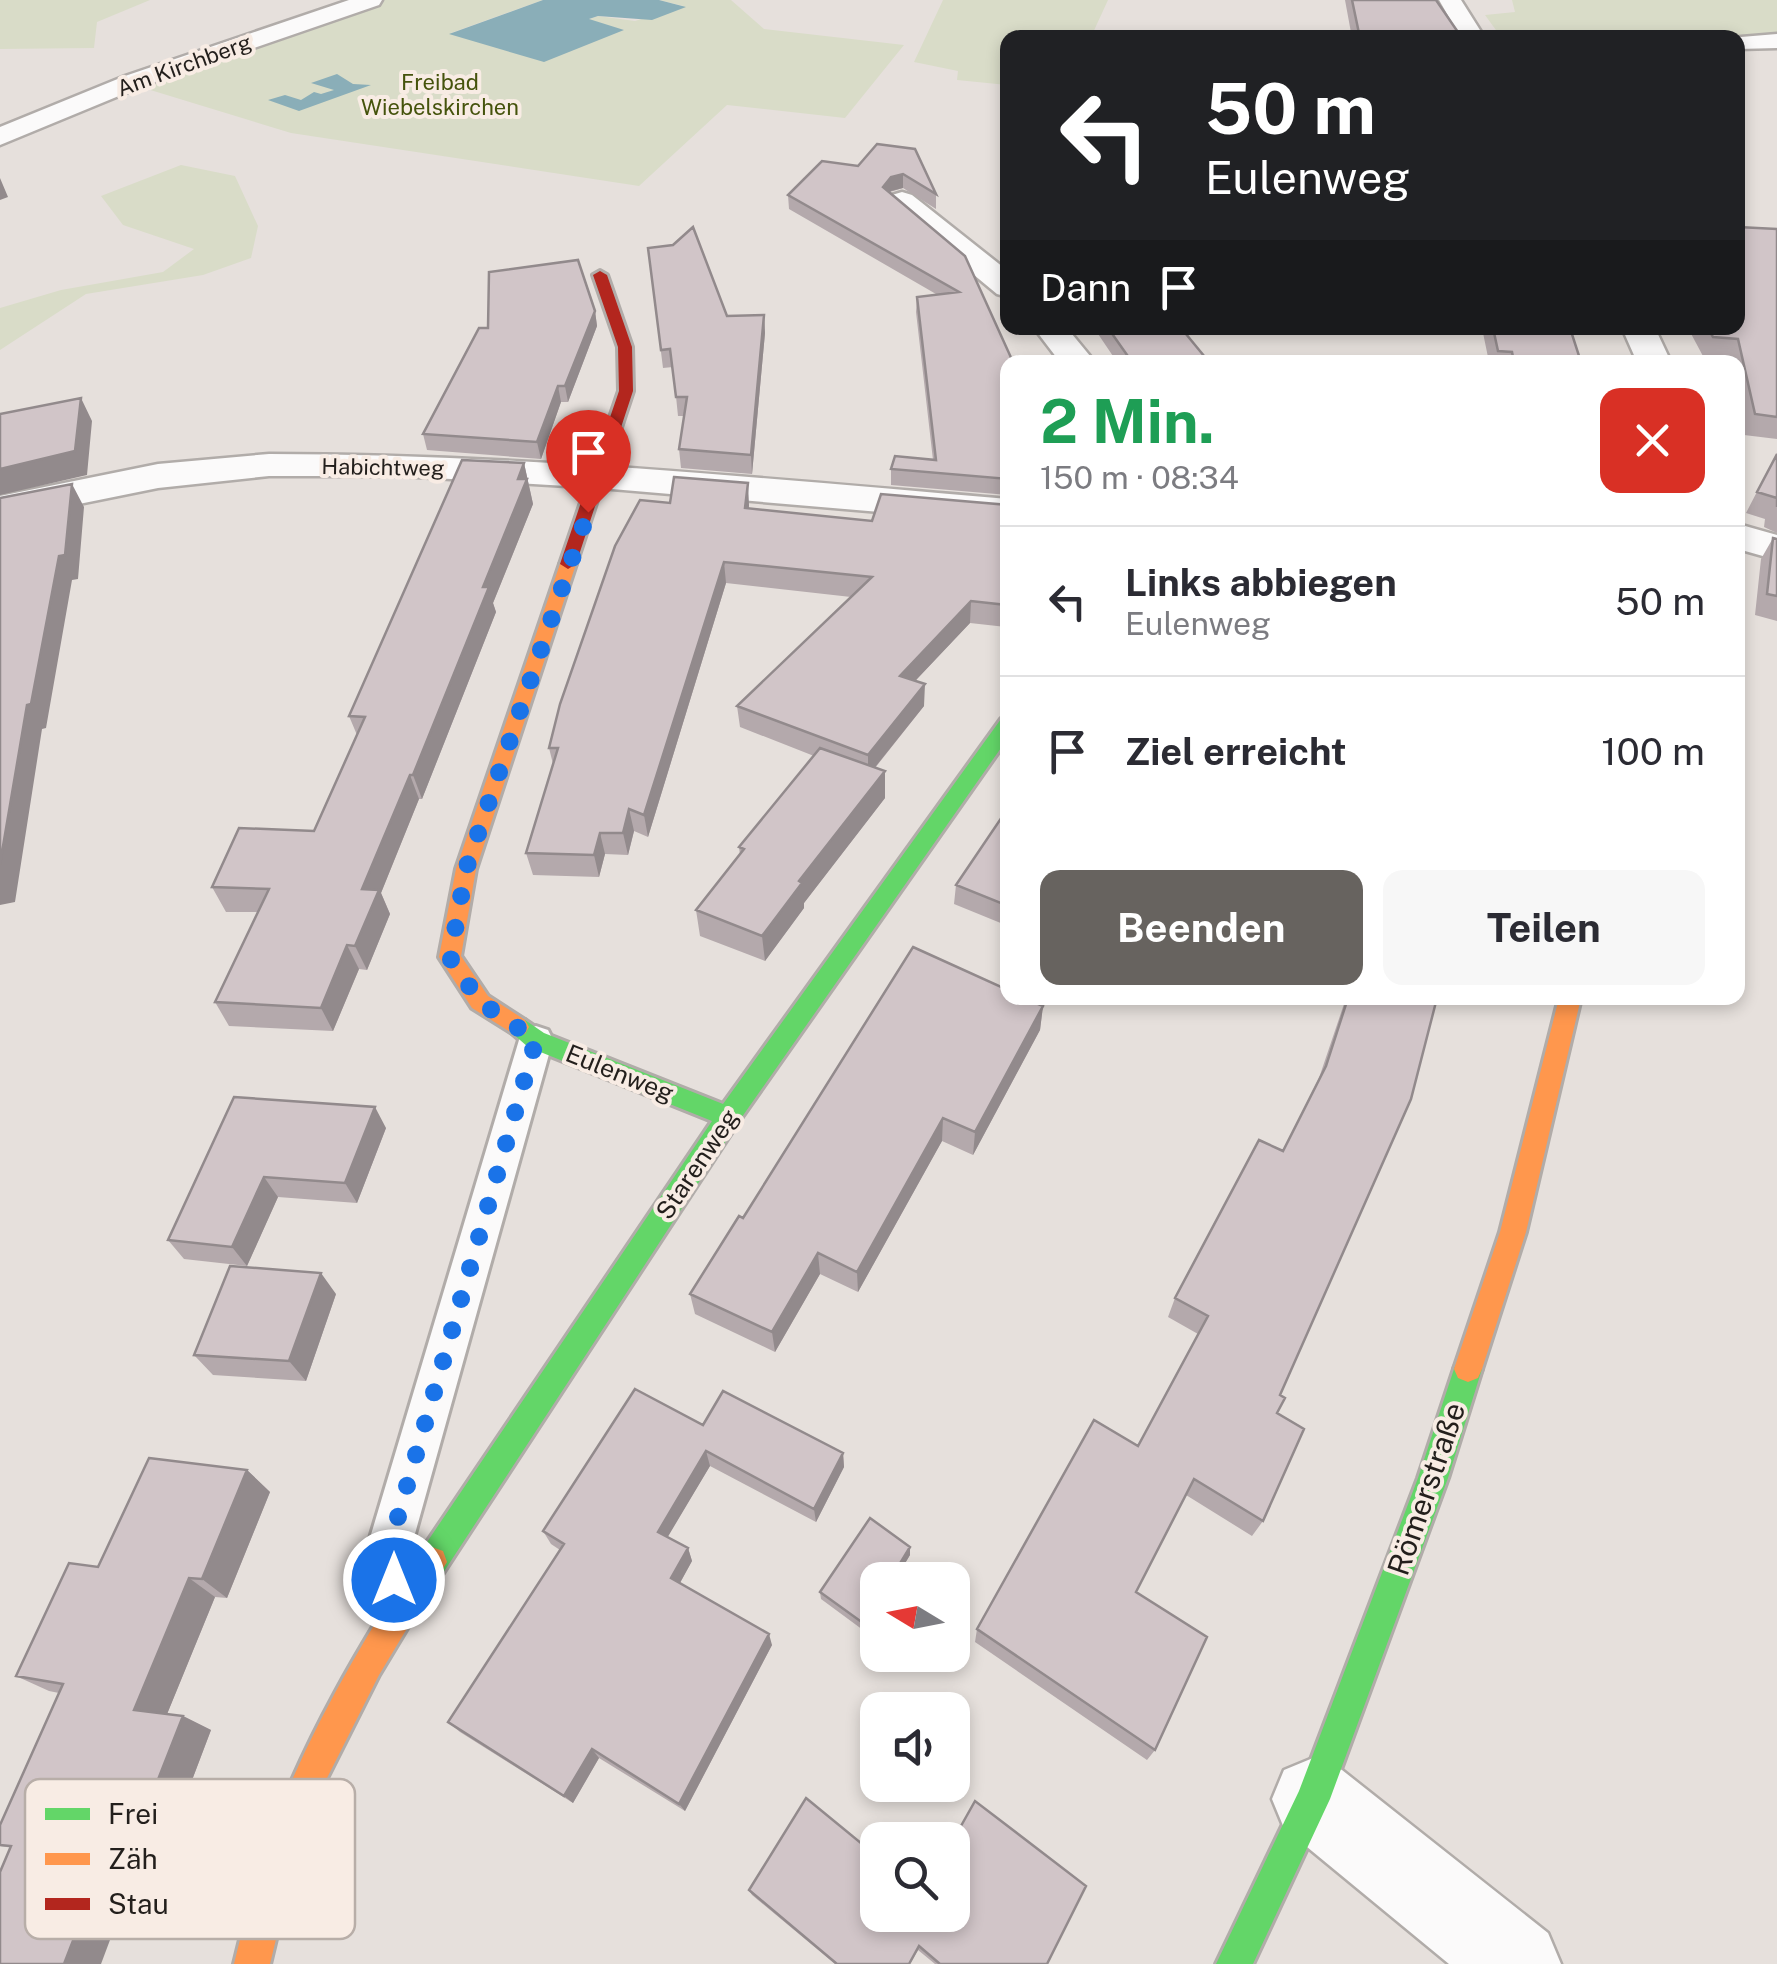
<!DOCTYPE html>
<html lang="de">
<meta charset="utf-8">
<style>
:root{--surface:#fff;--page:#f7f7f7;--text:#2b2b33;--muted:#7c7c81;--line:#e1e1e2;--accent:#67635f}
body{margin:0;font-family:"Public Sans",sans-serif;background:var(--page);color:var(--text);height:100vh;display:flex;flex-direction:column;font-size:38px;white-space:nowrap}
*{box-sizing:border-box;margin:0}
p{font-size:32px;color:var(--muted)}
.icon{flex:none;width:55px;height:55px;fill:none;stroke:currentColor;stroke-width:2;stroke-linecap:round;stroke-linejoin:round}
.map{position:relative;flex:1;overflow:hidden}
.side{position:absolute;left:1000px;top:355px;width:745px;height:650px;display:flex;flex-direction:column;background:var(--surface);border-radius:20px;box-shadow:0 5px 15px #0003}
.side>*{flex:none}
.banner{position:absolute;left:1000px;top:30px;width:745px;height:305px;border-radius:20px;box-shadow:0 5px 15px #0003;background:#202124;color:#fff;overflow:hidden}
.needle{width:65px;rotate:280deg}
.buttons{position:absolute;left:860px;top:1562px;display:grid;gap:20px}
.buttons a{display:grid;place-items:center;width:110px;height:110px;border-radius:20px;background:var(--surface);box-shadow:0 5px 15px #0003;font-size:50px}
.pin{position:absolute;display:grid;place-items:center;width:85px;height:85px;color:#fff;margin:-102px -42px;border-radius:50% 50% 50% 0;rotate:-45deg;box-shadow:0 0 10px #0007}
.pin .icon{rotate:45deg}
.me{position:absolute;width:110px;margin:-55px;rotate:0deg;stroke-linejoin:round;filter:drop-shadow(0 0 8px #0008)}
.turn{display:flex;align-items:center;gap:35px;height:210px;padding:0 40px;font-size:45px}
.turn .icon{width:130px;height:130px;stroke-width:2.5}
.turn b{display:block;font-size:70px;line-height:85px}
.then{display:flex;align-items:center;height:95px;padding:0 40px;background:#0003;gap:20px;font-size:38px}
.round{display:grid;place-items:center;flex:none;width:105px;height:105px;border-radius:20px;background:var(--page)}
.overview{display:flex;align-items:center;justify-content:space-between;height:170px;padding:0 40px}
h1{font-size:60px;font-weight:700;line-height:75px;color:#1e9e55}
.button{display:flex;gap:20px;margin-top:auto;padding:20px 40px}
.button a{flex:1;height:115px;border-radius:20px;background:var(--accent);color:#fff;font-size:40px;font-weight:700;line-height:115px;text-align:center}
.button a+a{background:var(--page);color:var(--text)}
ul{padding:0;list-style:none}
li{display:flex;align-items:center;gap:30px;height:150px;padding:0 40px;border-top:2px solid var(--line)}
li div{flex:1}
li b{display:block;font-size:38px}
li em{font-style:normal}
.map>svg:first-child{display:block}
.green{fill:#d9dcc8}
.water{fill:#8aaeb8}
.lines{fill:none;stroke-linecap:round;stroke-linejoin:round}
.lane-casing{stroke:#b1aca9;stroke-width:6}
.street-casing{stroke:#b1aca9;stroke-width:5}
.fast-casing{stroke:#b1aca9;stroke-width:6}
.slow-casing{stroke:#b1aca9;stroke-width:6}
.jam-casing{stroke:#b1aca9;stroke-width:6}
.lane{fill:#fbfafa;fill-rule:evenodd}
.street{fill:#fbfafa;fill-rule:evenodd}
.fast{fill:#63d668;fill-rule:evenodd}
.slow{fill:#ff974d;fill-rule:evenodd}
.jam{fill:#b3261e;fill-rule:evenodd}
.wall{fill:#b4a9ac}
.shaded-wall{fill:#928a8c}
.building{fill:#d1c5c8;stroke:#928a8c;stroke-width:2.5}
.route{stroke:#1a73e8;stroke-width:18;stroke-dasharray:0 32.4}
.labels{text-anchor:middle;stroke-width:8;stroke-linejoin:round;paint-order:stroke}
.far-street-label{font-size:22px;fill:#231f1c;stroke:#f8ece4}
.far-park-label{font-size:22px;fill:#45530c;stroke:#f8ece4}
.street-label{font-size:25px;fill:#231f1c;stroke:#f8ece4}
.near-street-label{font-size:30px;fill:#231f1c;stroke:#f8ece4}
.key{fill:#f8ece4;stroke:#b8aea8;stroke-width:2.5}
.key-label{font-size:28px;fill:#231f1c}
</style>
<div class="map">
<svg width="1777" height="1964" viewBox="0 0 1777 1964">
<rect width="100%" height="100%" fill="#e6e0dc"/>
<!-- green -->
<path class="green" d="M 0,0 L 150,0 L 97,22 L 94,48 L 0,49 Z
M 378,0 L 543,0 L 451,33 L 622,31 L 587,20 L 598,16 L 635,21 L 683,6 L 659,0 L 731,0 L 764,29 L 904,45 L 845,118 L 727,105 L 639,186 L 291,133 L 134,85 Z
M 943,0 L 1108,0 L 1091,37 L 1008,38 L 1007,85 L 957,80 L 958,71 L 914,62 Z
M 1512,0 L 1777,0 L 1777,35 L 1501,37 L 1485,15 L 1515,12 Z
M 181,165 L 235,176 L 258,226 L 251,258 L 203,275 L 86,294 L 0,350 L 0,308 L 61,290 L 163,272 L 194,249 L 123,225 L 101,196 Z"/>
<!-- water -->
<path class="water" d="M 543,0 L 659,0 L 686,7 L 652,20 L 598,16 L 589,19 L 624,30 L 544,62 L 449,34 Z
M 337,74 L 353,84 L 371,85 L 299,111 L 268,100 L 285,95 L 301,100 L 314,92 L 321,94 L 334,90 L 311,83 Z"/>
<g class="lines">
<defs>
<path id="lane" d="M 536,1026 L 548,1030 L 553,1040 L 411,1548 L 418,1599 L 412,1615 L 396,1621 L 380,1615 L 374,1599 L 367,1548 L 519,1040 L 524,1030 Z"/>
<path id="street" d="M 349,0 L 382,0 L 379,5 L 143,86 L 0,145 L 0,127 L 125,76 Z
M 1439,0 L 1461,0 L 1485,38 L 1461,38 Z
M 1777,34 L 1777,48 L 1738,49 L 1738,38 L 1729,38 Z
M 902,192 L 912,195 L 1008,271 L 1008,297 L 997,294 L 892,207 L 887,201 L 892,195 Z
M 1034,328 L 1067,328 L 1095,362 L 1060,362 Z
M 1622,328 L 1655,328 L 1671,362 L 1637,362 Z
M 269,454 C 516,454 761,478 1008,499 L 1008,523 L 600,488 L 400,476 L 269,476 L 158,488 L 0,520 L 0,496 L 158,464 Z
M 1738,524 L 1777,535 L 1777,560 L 1738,549 Z
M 1313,1758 L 1342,1770 L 1548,1933 L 1561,1964 L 1449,1964 L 1284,1828 L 1272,1799 L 1284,1770 Z"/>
<path id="fast" d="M 1008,717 L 1008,738 L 737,1124 L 443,1573 L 432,1577 L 421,1573 L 417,1562 L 421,1551 L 712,1121 L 528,1047 L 505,1027 L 509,1020 L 525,1020 L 544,1033 L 723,1104 L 1001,719 Z
M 1468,1356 L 1478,1360 L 1482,1369 L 1448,1478 L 1330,1799 L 1253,1964 L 1216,1964 L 1299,1791 L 1418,1478 L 1454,1369 L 1458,1360 Z"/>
<path id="slow" d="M 568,559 L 576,564 L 476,869 L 461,956 L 488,996 L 525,1020 L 529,1027 L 525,1034 L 517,1036 L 472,1008 L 439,957 L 456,869 L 560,564 Z
M 1559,998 L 1581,998 L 1526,1232 L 1482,1369 L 1478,1378 L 1468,1382 L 1458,1378 L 1454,1369 L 1500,1232 Z
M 432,1547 L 443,1551 L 447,1562 L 379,1675 L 324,1784 L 295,1860 L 270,1964 L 234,1964 C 244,1924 253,1883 266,1845 C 304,1739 360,1644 421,1551 Z"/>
<path id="jam" d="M 600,271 L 607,275 L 632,347 L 633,391 L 576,564 L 568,569 L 560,564 L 619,391 L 618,347 L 593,275 Z"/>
</defs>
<!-- lane casing -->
<use href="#lane" class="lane-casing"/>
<!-- street casing -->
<use href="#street" class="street-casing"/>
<!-- fast casing -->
<use href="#fast" class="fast-casing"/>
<!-- slow casing -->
<use href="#slow" class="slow-casing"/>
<!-- jam casing -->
<use href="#jam" class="jam-casing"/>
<!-- lane -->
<use href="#lane" class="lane"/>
<!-- street -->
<use href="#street" class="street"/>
<!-- fast -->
<use href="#fast" class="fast"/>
<!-- slow -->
<use href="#slow" class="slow"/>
<!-- jam -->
<use href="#jam" class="jam"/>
</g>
<!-- wall -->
<path class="wall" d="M 1345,0 L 1436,0 L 1462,38 L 1352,38 Z
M 877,144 L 936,194 L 936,209 L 903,188 L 890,192 L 1008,362 L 1008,495 L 891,485 L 891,469 L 933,460 L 916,312 L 917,297 L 936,294 L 789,209 L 788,195 L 858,166 Z
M 1008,168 L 1008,197 L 1002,188 L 1003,171 Z
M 1777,229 L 1777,439 L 1744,435 L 1738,404 L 1738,362 L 1729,362 L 1728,359 L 1704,358 L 1688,328 L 1738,328 Z
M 648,248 L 727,316 L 764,315 L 765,333 L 752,474 L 681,468 L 679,449 L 684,416 L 678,416 L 673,367 L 663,368 Z
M 595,311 L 597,326 L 568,402 L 561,402 L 541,459 L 427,450 L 423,434 L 488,328 Z
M 1094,328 L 1181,328 L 1209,362 L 1117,362 Z
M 1482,328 L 1570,328 L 1581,362 L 1489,362 Z
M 1777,453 L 1777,533 L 1764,527 L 1765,519 L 1746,513 Z
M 524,463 L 533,504 L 493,603 L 496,612 L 422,799 L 419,799 L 381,893 L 390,914 L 367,970 L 359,969 L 333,1031 L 229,1026 L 215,1002 L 258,912 L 226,912 L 212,887 L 314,831 L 357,735 L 349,716 Z
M 670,503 L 749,505 L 749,508 L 872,521 L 1008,505 L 1008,619 L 1006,627 L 970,623 L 915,681 L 924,706 L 875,768 L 885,798 L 804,903 L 804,908 L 765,961 L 700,936 L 696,910 L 740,855 L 739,847 L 814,756 L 740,727 L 737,706 L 851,597 L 726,583 L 648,837 L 634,831 L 628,855 L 605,854 L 599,877 L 533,875 L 526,853 L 553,764 L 549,748 Z
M 1773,538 L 1777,539 L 1777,621 L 1755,615 L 1761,559 Z
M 1008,808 L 1008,926 L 954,904 L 956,885 Z
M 1346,998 L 1437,998 L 1280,1395 L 1263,1521 L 1252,1536 L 1186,1495 L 1136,1592 L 1155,1750 L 1147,1760 L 975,1642 L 977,1629 L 1138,1446 L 1198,1334 L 1168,1317 L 1175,1298 L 1283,1151 L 1319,1078 Z
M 1043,1006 L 1040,1030 L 973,1155 L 942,1141 L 858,1292 L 820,1274 L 775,1352 L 695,1314 L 690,1294 L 743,1218 Z
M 234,1097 L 386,1128 L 357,1203 L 278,1197 L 247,1266 L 184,1259 L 168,1240 Z
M 336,1294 L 306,1381 L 213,1375 L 194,1355 Z
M 703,1425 L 843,1453 L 844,1467 L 816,1522 L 710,1466 L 667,1537 L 688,1548 L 692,1561 L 680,1583 L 772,1645 L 685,1811 L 599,1758 L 573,1803 L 460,1732 L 448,1722 L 560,1550 L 551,1544 L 543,1531 Z
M 247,1470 L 270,1492 L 227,1598 L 215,1597 L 167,1714 L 183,1716 L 211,1730 L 158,1870 L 0,1846 L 0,1825 L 59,1693 L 49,1691 L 16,1676 L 98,1567 Z
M 910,1547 L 910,1555 L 895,1580 L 878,1580 L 863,1630 L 821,1599 L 820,1592 Z
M 749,1890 L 878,1915 L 1047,1964 L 935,1964 L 918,1950 L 910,1964 L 835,1964 L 752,1895 Z"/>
<!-- shaded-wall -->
<path class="shaded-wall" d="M 903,174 L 903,188 L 891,191 L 883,201 L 883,187 L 891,177 Z
M 0,178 L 8,197 L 0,200 Z
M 595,311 L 597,326 L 568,402 L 565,386 Z
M 764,315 L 765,333 L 752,474 L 751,455 Z
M 558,386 L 561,402 L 541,459 L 537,442 Z
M 81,398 L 92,421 L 87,475 L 0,495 L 0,469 Z
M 524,463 L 533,504 L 493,603 L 496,612 L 422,799 L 413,775 L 483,587 Z
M 748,483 L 749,505 L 747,530 L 745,508 Z
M 72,484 L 84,507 L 78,579 L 72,580 L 46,728 L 42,729 L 15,902 L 0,905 L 0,864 L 27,705 Z
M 724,562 L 726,583 L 648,837 L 644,815 Z
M 971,601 L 970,623 L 900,697 L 900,676 Z
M 925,684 L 924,706 L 868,776 L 868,755 Z
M 885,771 L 885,798 L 804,903 L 804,908 L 765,961 L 762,936 L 799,881 Z
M 410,775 L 419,799 L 381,893 L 390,914 L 367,970 L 355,946 L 362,889 Z
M 629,809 L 634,831 L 628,855 L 623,833 Z
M 600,833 L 605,854 L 599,877 L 594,855 Z
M 347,945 L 359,969 L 333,1031 L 321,1008 Z
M 1043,1006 L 1040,1030 L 973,1155 L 975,1132 Z
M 375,1107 L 386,1128 L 357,1203 L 345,1183 Z
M 943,1118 L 942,1141 L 858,1292 L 857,1272 Z
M 264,1177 L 278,1197 L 247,1266 L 232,1247 Z
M 818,1253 L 820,1274 L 775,1352 L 772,1332 Z
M 321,1273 L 336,1294 L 306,1381 L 289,1361 Z
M 706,1451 L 710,1466 L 663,1545 L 658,1532 Z
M 843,1453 L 844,1467 L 816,1522 L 814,1509 Z
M 247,1470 L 270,1492 L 227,1598 L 202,1579 Z
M 910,1547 L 910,1555 L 895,1580 L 890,1580 Z
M 688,1548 L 692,1561 L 676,1590 L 671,1578 Z
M 189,1578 L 215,1597 L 163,1724 L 134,1710 Z
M 878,1599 L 878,1607 L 863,1630 L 863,1623 Z
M 769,1634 L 772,1645 L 685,1811 L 679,1804 Z
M 183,1716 L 211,1730 L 158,1870 L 126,1861 Z
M 592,1749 L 599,1758 L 573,1803 L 564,1796 Z
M 105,1858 L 137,1868 L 101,1964 L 64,1964 Z"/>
<!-- building -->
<path class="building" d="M 1352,0 L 1436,0 L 1462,38 L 1360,38 Z
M 877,144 L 915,149 L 936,194 L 903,174 L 891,177 L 883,187 L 965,256 L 1013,362 L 1008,362 L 1008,479 L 891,469 L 895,456 L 936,460 L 917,297 L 959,292 L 788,195 L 822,161 L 858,166 Z
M 693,227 L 727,316 L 764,315 L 751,455 L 679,449 L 687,397 L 676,397 L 670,349 L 661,350 L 648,248 L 673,245 Z
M 1738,227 L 1777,229 L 1777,417 L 1755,414 L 1738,339 L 1713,337 L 1708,328 L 1738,328 Z
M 578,260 L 595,311 L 565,386 L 558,386 L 537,442 L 423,434 L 479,328 L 488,328 L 489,272 Z
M 1108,328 L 1181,328 L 1209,362 L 1132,362 Z
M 1493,328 L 1570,328 L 1581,362 L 1514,362 L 1512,352 L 1498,351 Z
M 81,398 L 75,451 L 0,469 L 0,414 Z
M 1777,454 L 1777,507 L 1777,498 L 1757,492 Z
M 462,460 L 524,463 L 518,479 L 527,479 L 483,587 L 489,587 L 413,775 L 410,775 L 362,889 L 379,890 L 355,946 L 347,945 L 321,1008 L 215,1002 L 269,889 L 212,887 L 239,828 L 314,831 L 365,717 L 349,716 Z
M 674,477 L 748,483 L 745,508 L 872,521 L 881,494 L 1008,505 L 1007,605 L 971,601 L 900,676 L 925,684 L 868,755 L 737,706 L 872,577 L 724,562 L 644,815 L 629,809 L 623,833 L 600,833 L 594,855 L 526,853 L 558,748 L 549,748 L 560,704 L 615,546 L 640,500 L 670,503 Z
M 72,484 L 65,555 L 59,556 L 31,704 L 27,705 L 0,864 L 0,498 Z
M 1773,538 L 1777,539 L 1777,596 L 1767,594 Z
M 820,748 L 885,771 L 799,881 L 802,883 L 762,936 L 696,910 L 744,849 L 739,847 Z
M 1008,808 L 1008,906 L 956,885 Z
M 913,947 L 1008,990 L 1008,998 L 1024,998 L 1043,1006 L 975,1132 L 943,1118 L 857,1272 L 818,1253 L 772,1332 L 690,1294 L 739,1216 L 743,1218 Z
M 1348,998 L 1437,998 L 1411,1099 L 1280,1395 L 1285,1398 L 1277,1413 L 1304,1429 L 1263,1521 L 1194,1479 L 1136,1592 L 1207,1637 L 1155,1750 L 977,1629 L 1094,1420 L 1138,1446 L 1208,1316 L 1175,1298 L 1259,1140 L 1283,1151 L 1326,1066 Z
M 234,1097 L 375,1107 L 345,1183 L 264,1177 L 232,1247 L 168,1240 Z
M 230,1266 L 321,1273 L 289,1361 L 194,1355 Z
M 635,1389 L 703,1425 L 723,1391 L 843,1453 L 814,1509 L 706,1451 L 658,1532 L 688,1548 L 671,1578 L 769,1634 L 679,1804 L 592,1749 L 564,1796 L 448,1722 L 564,1544 L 543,1531 Z
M 149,1458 L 247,1470 L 202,1579 L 189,1578 L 134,1710 L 183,1716 L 126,1861 L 105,1858 L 64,1964 L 0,1964 L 0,1872 L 11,1846 L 0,1845 L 0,1825 L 63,1684 L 16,1676 L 69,1563 L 98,1567 Z
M 870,1518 L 910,1547 L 890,1580 L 878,1580 L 878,1599 L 863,1623 L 820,1592 Z
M 806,1798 L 878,1857 L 878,1915 L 952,1915 L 952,1842 L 975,1801 L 1086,1886 L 1047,1964 L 940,1964 L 919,1946 L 909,1964 L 837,1964 L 749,1890 Z"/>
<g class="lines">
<!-- route -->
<path class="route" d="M 394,1580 L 389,1548 L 536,1040 L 480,1002 L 450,958 L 466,869 L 588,512"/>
</g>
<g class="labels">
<!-- far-street labels -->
<g class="far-street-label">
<text transform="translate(184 65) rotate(-20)" y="8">Am Kirchberg</text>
<text transform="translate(383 467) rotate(1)" y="8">Habichtweg</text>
</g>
<!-- far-park labels -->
<g class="far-park-label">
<text x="440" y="90">Freibad<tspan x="440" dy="25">Wiebelskirchen</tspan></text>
</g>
<!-- street labels -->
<g class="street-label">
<text transform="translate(620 1073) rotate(22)" y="9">Eulenweg</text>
<text transform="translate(697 1164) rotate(-56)" y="9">Starenweg</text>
</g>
<!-- near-street labels -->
<g class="near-street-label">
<text transform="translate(1427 1489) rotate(-71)" y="10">Römerstraße</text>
</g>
</g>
<!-- legend -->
<rect x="25" y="1779" width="330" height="160" rx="15" class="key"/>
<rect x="45" y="1808" width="45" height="12" fill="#63d668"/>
<rect x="45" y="1853" width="45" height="12" fill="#ff974d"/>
<rect x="45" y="1898" width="45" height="12" fill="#b3261e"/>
<g class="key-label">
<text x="108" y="1824">Frei</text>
<text x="108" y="1869">Zäh</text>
<text x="108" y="1914">Stau</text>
</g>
</svg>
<div class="buttons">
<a><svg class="needle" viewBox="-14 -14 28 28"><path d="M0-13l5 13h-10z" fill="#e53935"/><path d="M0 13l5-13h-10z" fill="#7c7c81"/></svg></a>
<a><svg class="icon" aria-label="sound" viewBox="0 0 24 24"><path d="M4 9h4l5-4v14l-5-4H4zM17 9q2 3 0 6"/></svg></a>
<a><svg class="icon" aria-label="search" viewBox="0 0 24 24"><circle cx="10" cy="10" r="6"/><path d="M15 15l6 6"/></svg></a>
</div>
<div class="pin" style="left:588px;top:512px;background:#d93025"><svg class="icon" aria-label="arrive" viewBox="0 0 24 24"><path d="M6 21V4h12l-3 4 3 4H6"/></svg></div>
<svg class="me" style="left:394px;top:1580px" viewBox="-20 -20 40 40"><circle r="17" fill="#1a73e8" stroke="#fff" stroke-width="3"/><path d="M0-11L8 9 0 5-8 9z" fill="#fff"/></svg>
<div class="banner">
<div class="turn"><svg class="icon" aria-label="left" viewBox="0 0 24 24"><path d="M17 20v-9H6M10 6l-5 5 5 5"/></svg><div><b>50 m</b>Eulenweg</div></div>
<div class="then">Dann<svg class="icon" aria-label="arrive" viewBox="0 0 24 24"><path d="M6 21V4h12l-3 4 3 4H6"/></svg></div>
</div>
<section class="side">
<div class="overview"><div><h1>2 Min.</h1><p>150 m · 08:34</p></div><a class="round" style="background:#d93025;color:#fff"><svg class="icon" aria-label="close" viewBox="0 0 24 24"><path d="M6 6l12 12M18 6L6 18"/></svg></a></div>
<ul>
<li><svg class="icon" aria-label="left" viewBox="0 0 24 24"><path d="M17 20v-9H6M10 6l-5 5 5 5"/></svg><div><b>Links abbiegen</b><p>Eulenweg</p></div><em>50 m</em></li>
<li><svg class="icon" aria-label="arrive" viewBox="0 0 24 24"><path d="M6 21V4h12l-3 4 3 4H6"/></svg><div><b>Ziel erreicht</b></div><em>100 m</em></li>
</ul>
<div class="button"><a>Beenden</a><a>Teilen</a></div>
</section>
</div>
